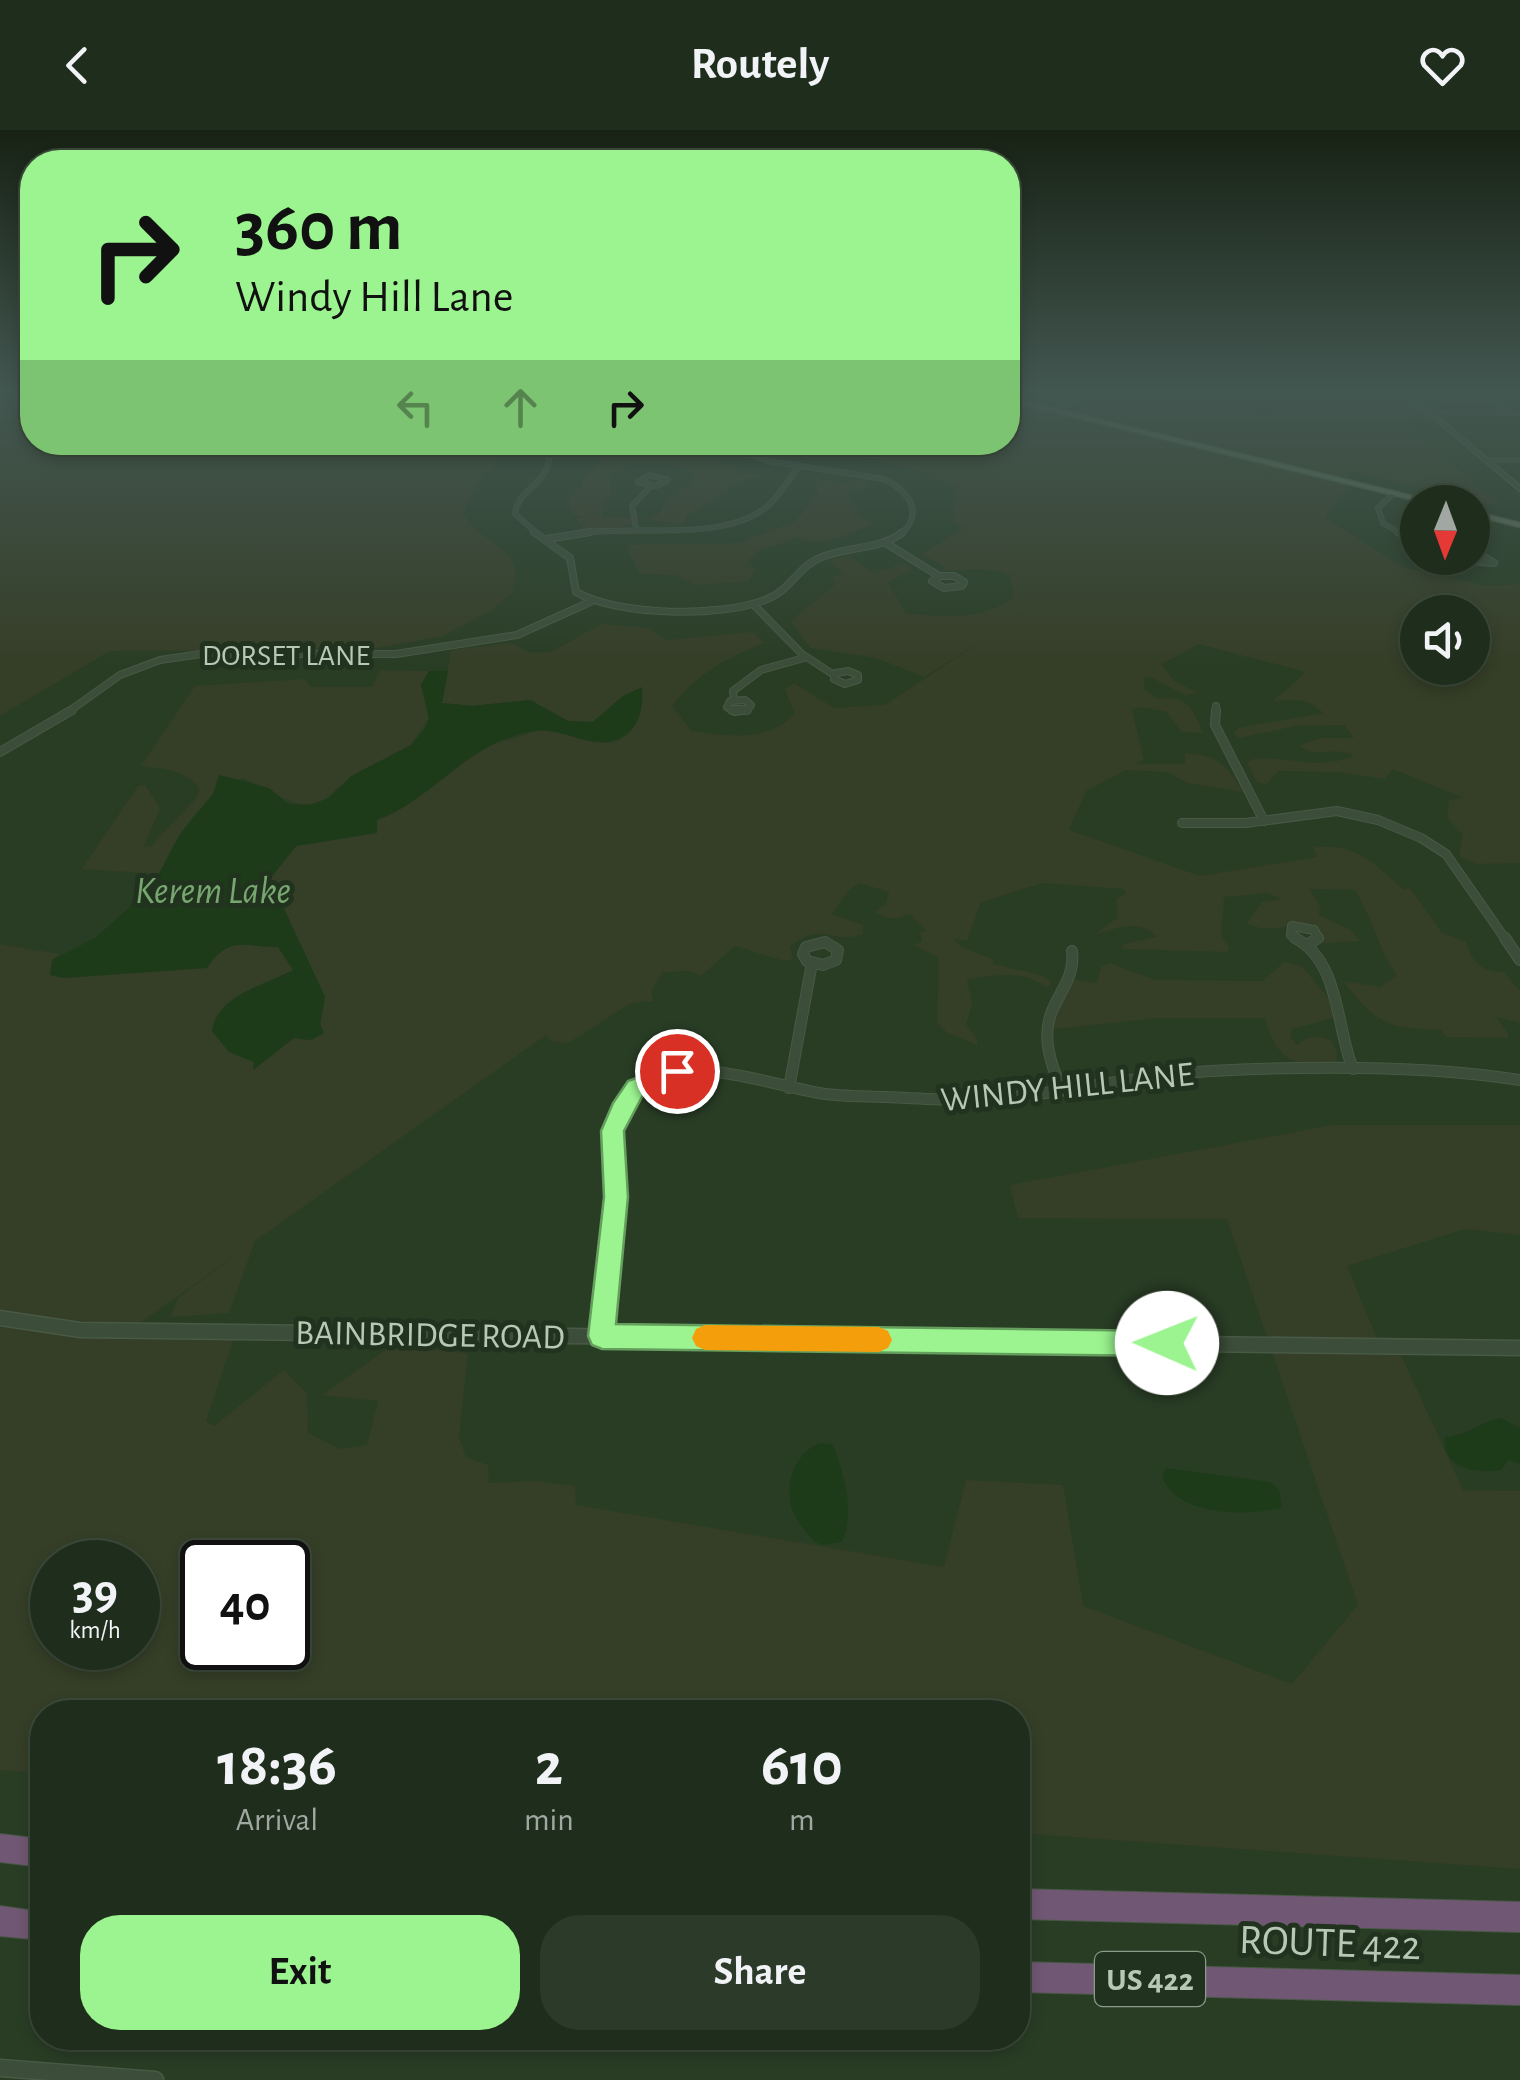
<!DOCTYPE html>
<style>
:root{--surface:#1f2e1c;--page:#2c3a29;--text:#f1f3f6;--muted:#a1a8a3;--line:#3c4a3b;--accent:#9bf48f}
body{margin:0;font-family:"Alegreya Sans",sans-serif;background:var(--page);color:var(--text);height:100vh;display:flex;flex-direction:column;font-size:38px;white-space:nowrap}
*{box-sizing:border-box;margin:0}
p{font-size:32px;color:var(--muted)}
.icon{flex:none;width:55px;height:55px;fill:none;stroke:currentColor;stroke-width:2;stroke-linecap:round;stroke-linejoin:round}
.map{position:relative;flex:1;overflow:hidden}
.side{position:absolute;left:30px;top:1570px;width:1000px;height:350px;display:flex;flex-direction:column;background:var(--surface);border-radius:40px;box-shadow:0 5px 15px #0003,0 0 0 2px var(--line)}
.side>*{flex:none}
.top-card{position:absolute;left:20px;top:20px;width:1000px;height:305px;border-radius:40px;box-shadow:0 5px 15px #0003,0 0 0 2px var(--line);background:#9bf48f;color:#111;overflow:hidden}
.needle{width:65px;rotate:181deg}
.buttons{position:absolute;left:1400px;top:355px;display:grid;gap:20px}
.buttons a{display:grid;place-items:center;width:90px;height:90px;border-radius:50%;background:var(--surface);box-shadow:0 5px 15px #0003,0 0 0 2px var(--line);font-size:50px}
.speed{position:absolute;left:30px;top:1410px;display:flex;gap:20px;font-size:50px;font-weight:700;text-align:center}
.speed>*{display:grid;place-content:center;width:130px;height:130px;border-radius:50%;background:var(--surface);box-shadow:0 5px 15px #0003,0 0 0 2px var(--line);line-height:1}
.speed small{font-size:25px;font-weight:400}
.speed .limit{border:5px solid #111;border-radius:15px;background:#fff;color:#111}
.pin{position:absolute;display:grid;place-items:center;width:85px;height:85px;color:#fff;margin:-42px;border:5px solid #fff;border-radius:50%;box-shadow:0 2px 10px #0007}
.me{position:absolute;width:110px;margin:-55px;rotate:271deg;stroke-linejoin:round;filter:drop-shadow(0 0 8px #0008)}
.turn{display:flex;align-items:center;gap:35px;height:210px;padding:0 50px;font-size:45px}
.turn .icon{width:130px;height:130px;stroke-width:2.5}
.turn b{display:block;font-size:70px;line-height:85px}
.lanes{display:flex;align-items:center;height:95px;padding:0 50px;background:#0003;justify-content:center;gap:50px;direction:ltr}
.lanes .off{opacity:.35}
.eta{display:flex;justify-content:space-evenly;align-items:center;height:170px;text-align:center}
.eta b{font-size:60px;font-weight:700;line-height:70px}
.cta{display:flex;gap:20px;margin-top:auto;padding:20px 50px}
.cta a{flex:1;height:115px;border-radius:40px;background:var(--accent);color:#111;font-size:40px;font-weight:700;line-height:115px;text-align:center}
.cta a+a{background:var(--page);color:var(--text)}
header{display:flex;justify-content:space-between;align-items:center;height:130px;padding:0 50px;background:var(--surface);font-size:45px;font-weight:700}
.map>svg:first-child{display:block}
.green{fill:#353e27;fill-rule:evenodd}
.water{fill:#1d3b19}
.lines{fill:none;stroke-linecap:round;stroke-linejoin:round}
.stream{stroke:#1d3b19;stroke-width:2.5}
.minor-far5-casing{stroke:#485a45;stroke-width:6}
.minor-far4-casing{stroke:#485a45;stroke-width:8}
.minor-far3-casing{stroke:#485a45;stroke-width:10}
.minor-far2-casing{stroke:#485a45;stroke-width:12}
.minor-far1-casing{stroke:#485a45;stroke-width:15}
.minor-casing{stroke:#485a45;stroke-width:19}
.tertiary-casing{stroke:#485a45;stroke-width:3}
.primary-casing{stroke:#485a45;stroke-width:3}
.motorway-casing{stroke:#475844;stroke-width:2}
.minor-far5{stroke:#3c4d39;stroke-width:5}
.minor-far4{stroke:#3c4d39;stroke-width:6}
.minor-far3{stroke:#3c4d39;stroke-width:8}
.minor-far2{stroke:#3c4d39;stroke-width:10}
.minor-far1{stroke:#3c4d39;stroke-width:12}
.minor{stroke:#3c4d39;stroke-width:16}
.tertiary{fill:#3c4d39;fill-rule:evenodd}
.primary{fill:#5b6d57;fill-rule:evenodd}
.motorway{fill:#705773;fill-rule:evenodd}
.route{fill:#9bf48f;stroke:#659f5d;stroke-width:2.5}
.slow{fill:#f59e0b}
.labels{text-anchor:middle;stroke-width:10;stroke-linejoin:round;paint-order:stroke}
.far-street-label{font-size:30px;fill:#b7c8b5;stroke:#21331e}
.shield{fill:#21331e;stroke:#8a9b88;stroke-width:2.5}
.shield-label{font-size:32px;font-weight:bold;fill:#b7c8b5}
.street-label{font-size:35px;fill:#b7c8b5;stroke:#21331e}
.water-label{font-size:38px;font-style:italic;fill:#78a670;stroke:#21331e}
.near-street-label{font-size:42px;fill:#b7c8b5;stroke:#21331e}
</style>
<header><svg class="icon" aria-label="back" viewBox="0 0 24 24"><path d="M15 5l-7 7 7 7"/></svg>Routely<svg class="icon" aria-label="heart" viewBox="0 0 24 24"><path d="M12 20l-8-8c-3-5 5-10 8-4 3-6 11-1 8 4z"/></svg></header>
<div class="map">
<svg width="1520" height="1950" viewBox="0 0 1520 1950">
<rect width="100%" height="100%" fill="#293d25"/>
<!-- green -->
<path class="green" d="M 0,263 L 32,263 L 32,312 L 512,313 L 476,357 L 463,384 L 476,400 L 509,425 L 516,440 L 513,461 L 491,481 L 443,506 L 367,520 L 110,521 L 0,586 Z
M 1008,263 L 1032,263 L 1017,270 L 1067,283 L 1079,276 L 1128,282 L 1163,278 L 1189,281 L 1191,277 L 1276,283 L 1256,263 C 1296,263 1465,254 1489,272 L 1442,274 L 1442,269 L 1412,266 L 1438,290 L 1404,291 L 1501,376 L 1354,342 L 1342,350 L 1351,354 L 1324,387 L 1403,437 L 1485,456 L 1520,454 L 1520,733 L 1476,734 L 1459,726 L 1463,705 L 1447,688 L 1449,670 L 1463,668 L 1393,639 L 1385,649 L 1338,642 L 1278,641 L 1266,655 L 1257,652 L 1247,633 L 1253,629 C 1293,626 1311,641 1354,626 C 1337,615 1316,629 1299,616 L 1320,608 L 1354,608 L 1344,595 L 1296,596 L 1238,608 L 1234,603 L 1239,598 L 1323,583 C 1306,566 1295,571 1273,571 L 1304,544 L 1302,541 L 1199,514 L 1162,534 L 1174,551 L 1199,563 L 1185,565 L 1150,547 L 1144,549 L 1144,559 L 1158,569 C 1186,563 1193,579 1203,603 L 1182,602 L 1166,582 L 1140,577 L 1132,580 L 1144,630 L 1136,634 L 1185,634 L 1185,623 C 1220,625 1226,635 1243,662 L 1187,653 L 1167,642 L 1126,640 L 1086,661 L 1069,700 L 1200,746 L 1317,727 L 1313,717 C 1358,713 1372,732 1404,760 L 1410,758 L 1442,803 L 1466,812 C 1472,833 1482,842 1504,842 L 1520,861 L 1520,893 L 1496,887 L 1509,904 L 1507,908 L 1446,907 L 1441,900 C 1386,898 1378,895 1343,851 L 1380,857 L 1397,846 C 1379,820 1372,788 1355,760 L 1309,759 L 1320,776 L 1319,785 L 1349,799 L 1360,811 L 1324,813 L 1313,794 C 1287,792 1272,806 1247,793 L 1262,772 L 1282,769 L 1267,763 L 1224,767 L 1221,807 L 1229,817 L 1227,822 L 1123,819 L 1123,814 L 1157,807 C 1139,788 1120,798 1096,804 L 1117,788 L 1117,768 L 1127,763 L 1123,759 L 1043,753 L 981,772 L 967,811 L 954,809 L 961,817 L 993,829 L 993,834 L 1041,845 L 1052,852 L 1047,858 C 1025,840 993,844 967,850 L 972,875 L 966,894 L 977,909 L 977,915 L 947,903 L 937,892 L 939,828 L 914,815 L 922,811 L 920,803 L 926,801 L 910,784 C 896,789 888,791 875,782 L 886,773 L 889,762 L 859,753 L 848,761 L 832,784 L 863,795 L 863,804 C 831,816 823,789 790,817 L 793,829 L 784,831 L 735,816 L 701,846 L 691,841 L 663,842 L 651,861 L 653,871 L 631,873 L 567,914 L 551,911 L 546,905 L 255,1111 L 229,1183 L 171,1187 L 178,1168 L 243,1120 L 130,1200 L 236,1202 L 206,1291 L 214,1296 L 284,1240 L 307,1264 L 308,1303 L 340,1319 L 367,1315 L 378,1271 L 322,1265 L 394,1214 L 468,1224 L 459,1307 L 466,1327 L 488,1335 L 489,1353 L 535,1351 L 575,1356 L 576,1375 L 944,1437 L 966,1350 L 1063,1355 L 1083,1476 L 1292,1554 L 1358,1475 L 1227,1089 L 1018,1088 L 1010,1055 L 1333,995 L 1520,995 L 1520,1105 L 1465,1099 L 1347,1136 L 1380,1216 L 1397,1216 L 1463,1360 L 1520,1361 L 1520,1739 L 1018,1703 L 1018,1582 L 42,1582 L 42,1643 L 0,1640 L 0,814 L 60,824 L 52,830 L 206,838 C 230,805 243,817 278,817 L 294,840 C 264,856 218,864 212,901 L 229,922 L 254,932 L 254,939 L 294,908 L 311,910 L 320,894 L 325,867 L 270,748 L 296,716 L 376,703 L 377,690 C 415,676 439,647 471,624 C 483,615 501,612 515,608 C 522,606 531,601 537,601 C 578,598 629,645 643,569 L 623,566 L 593,592 L 568,591 L 530,570 L 472,576 L 442,573 L 451,520 L 511,513 L 531,523 L 551,522 L 601,494 L 648,498 L 667,510 L 753,502 L 764,513 C 726,528 697,544 672,576 L 691,601 C 724,606 771,613 794,583 L 785,559 L 794,553 L 834,578 L 885,575 L 984,509 L 924,547 L 876,528 L 811,518 L 790,491 L 835,455 L 833,447 L 843,443 L 828,430 L 850,426 L 873,443 L 904,433 L 912,439 L 888,453 L 907,484 C 949,486 978,492 1014,467 L 1010,446 C 987,435 969,442 944,440 L 942,435 L 921,424 L 964,398 L 952,391 L 957,358 L 931,344 L 847,322 L 768,313 L 1008,312 ZM 1418,482 L 1472,482 L 1472,538 L 1418,538 ZM 52,1432 L 138,1432 L 138,1518 L 52,1518 ZM 202,1432 L 288,1432 L 288,1518 L 202,1518 Z
M 606,313 L 674,314 L 739,338 L 738,343 L 760,341 L 763,346 C 727,351 718,374 687,385 L 682,395 L 647,389 L 660,384 C 669,363 673,366 692,354 L 692,342 C 672,329 627,329 610,346 L 611,365 L 602,374 L 603,387 L 633,387 L 633,395 L 585,401 L 576,389 L 584,388 L 572,383 L 568,368 L 581,358 L 584,347 L 597,338 L 599,323 Z
M 829,349 L 840,354 L 862,350 L 872,357 L 852,361 L 848,366 L 862,388 L 875,393 C 852,403 820,420 798,407 L 758,421 L 747,433 L 756,439 L 748,452 L 696,455 L 678,446 L 639,443 L 626,415 L 739,413 L 795,391 L 819,363 L 813,354 Z
M 380,540 L 429,541 L 421,555 L 429,588 L 411,615 L 337,658 C 308,694 275,661 243,648 C 199,671 180,699 159,744 L 82,739 L 138,656 L 145,655 L 160,678 L 144,717 L 151,716 L 198,666 L 199,658 C 187,639 161,639 141,636 L 195,556 L 305,549 L 311,557 L 372,557 Z
M 1285,831 L 1303,837 L 1333,874 L 1333,888 L 1292,899 L 1290,907 L 1297,915 C 1308,905 1318,905 1332,911 L 1337,923 L 1336,935 C 1292,934 1278,934 1265,888 L 1156,888 L 1047,900 L 1073,849 L 1097,853 L 1101,837 L 1110,833 L 1155,850 L 1263,851 Z"/>
<!-- water -->
<path class="water" d="M 429,541 L 448,541 L 442,573 L 472,576 L 530,570 L 568,591 L 593,592 L 623,566 L 642,557 C 643,575 641,595 625,605 C 595,625 566,597 536,601 C 466,611 438,667 377,690 L 377,703 L 296,716 L 270,749 L 325,867 L 320,894 L 324,903 L 311,910 L 294,908 L 253,940 L 254,932 L 229,922 L 212,901 C 218,864 264,856 293,840 L 278,817 C 243,817 230,805 207,838 L 64,848 L 50,845 L 52,830 L 95,808 L 129,778 L 139,761 L 159,744 L 181,703 L 213,664 L 219,645 L 269,658 L 288,674 L 309,675 L 329,668 L 351,646 L 411,615 L 425,599 L 429,588 L 421,555 Z
M 1501,1288 L 1520,1298 L 1520,1334 L 1509,1330 L 1501,1340 C 1477,1344 1441,1339 1445,1307 C 1471,1305 1478,1292 1501,1288 Z
M 820,1313 L 831,1314 L 835,1319 C 845,1350 855,1382 842,1412 L 822,1415 L 814,1411 C 807,1403 798,1394 794,1384 C 782,1359 794,1322 820,1313 Z
M 1166,1338 L 1270,1352 L 1279,1360 L 1282,1378 C 1247,1386 1178,1387 1162,1347 Z"/>
<g class="lines">
<!-- stream -->
<path class="stream" d="M 0,281 L 8,278 L 9,263"/>
<defs>
<path id="minor-far5" d="M 1485,263 L 1508,283
M 1068,273 L 1054,280 L 1094,265 L 1216,267 L 1209,263
M 1429,282 L 1520,283
M 720,312 L 768,331 L 884,349 C 908,361 925,382 901,404
M 1486,330 L 1520,330
M 649,345 L 668,350 L 656,356 L 638,352 Z
M 1393,364 L 1378,378 L 1383,393 L 1402,404
M 636,398 L 632,376 L 651,356
M 538,404 L 515,384 C 518,363 534,360 544,343 C 551,332 548,323 556,312
M 575,404 C 630,394 720,413 765,378 C 778,368 789,349 799,336"/>
<path id="minor-far4" d="M 534,402 L 570,428 L 576,462 C 618,486 722,488 767,469 C 790,461 799,435 822,427 C 849,416 880,420 903,402
M 1398,402 L 1418,413
M 547,409 L 590,402
M 884,412 L 939,446
M 1473,427 L 1484,427 L 1494,433 L 1471,431 Z
M 939,446 L 954,446 L 964,452 L 962,456 L 944,458 L 932,451 Z
M 753,474 L 802,524 L 834,545
M 848,541 L 858,545 L 858,550 L 845,554 L 834,549 L 836,543 Z
M 734,570 L 733,561 L 761,540 L 804,528
M 745,570 L 751,575 L 747,580 L 735,582 L 727,577 L 730,571 Z
M 68,582 L 120,545 L 160,530 L 201,524 L 396,524 L 517,505 L 590,472
M 1216,582 L 1216,576"/>
<path id="minor-far3" d="M 732,580 L 747,580
M 1216,580 L 1215,595 L 1264,691
M 0,622 L 72,580
M 1182,693 L 1246,693 L 1337,681 L 1378,690 L 1421,708 L 1446,724 L 1506,810
M 1300,810 L 1291,805 L 1292,796 L 1314,800 L 1318,808 L 1314,810"/>
<path id="minor-far2" d="M 1295,808 C 1340,831 1336,898 1353,939
M 1505,808 L 1520,830
M 825,812 L 838,820 L 836,830 L 823,835 L 807,831 L 803,824 L 806,817 Z
M 1309,814 L 1318,808
M 789,958 L 812,833
M 1061,959 C 1051,934 1041,907 1052,881 C 1061,859 1075,846 1072,821
M 612,1102 C 617,1059 601,988 636,957 C 677,920 772,955 819,963 C 841,967 865,966 887,967 C 928,969 968,972 1008,968 C 1076,960 1143,945 1211,941 C 1308,936 1425,935 1520,950"/>
<path id="minor-far1" d="M 602,1206 L 613,1100"/>
<path id="minor" d="M 0,1938 L 155,1950"/>
<path id="tertiary" d="M 1404,263 L 1409,263 L 1520,356 L 1520,361 Z
M 0,1181 L 80,1193 L 1520,1211 L 1520,1225 L 80,1207 L 0,1195 Z"/>
<path id="primary" d="M 1008,267 L 1429,370 L 1433,372 L 1422,372 L 1008,271 Z
M 1472,381 L 1520,393 L 1520,397 L 1472,385 Z"/>
<path id="motorway" d="M 0,1704 L 42,1709 L 42,1737 L 0,1732 Z
M 1018,1759 L 1520,1772 L 1520,1802 L 1018,1789 Z
M 0,1776 L 42,1782 L 42,1810 L 0,1806 Z
M 1018,1832 L 1520,1845 L 1520,1875 L 1018,1862 Z"/>
</defs>
<!-- minor-far5 casing -->
<use href="#minor-far5" class="minor-far5-casing"/>
<!-- minor-far4 casing -->
<use href="#minor-far4" class="minor-far4-casing"/>
<!-- minor-far3 casing -->
<use href="#minor-far3" class="minor-far3-casing"/>
<!-- minor-far2 casing -->
<use href="#minor-far2" class="minor-far2-casing"/>
<!-- minor-far1 casing -->
<use href="#minor-far1" class="minor-far1-casing"/>
<!-- minor casing -->
<use href="#minor" class="minor-casing"/>
<!-- tertiary casing -->
<use href="#tertiary" class="tertiary-casing"/>
<!-- primary casing -->
<use href="#primary" class="primary-casing"/>
<!-- motorway casing -->
<use href="#motorway" class="motorway-casing"/>
<!-- minor-far5 -->
<use href="#minor-far5" class="minor-far5"/>
<!-- minor-far4 -->
<use href="#minor-far4" class="minor-far4"/>
<!-- minor-far3 -->
<use href="#minor-far3" class="minor-far3"/>
<!-- minor-far2 -->
<use href="#minor-far2" class="minor-far2"/>
<!-- minor-far1 -->
<use href="#minor-far1" class="minor-far1"/>
<!-- minor -->
<use href="#minor" class="minor"/>
<!-- tertiary -->
<use href="#tertiary" class="tertiary"/>
<!-- primary -->
<use href="#primary" class="primary"/>
<!-- motorway -->
<use href="#motorway" class="motorway"/>
</g>
<!-- sky -->
<linearGradient id="sky" x2="0" y2="1"><stop stop-color="#172214"/><stop offset="0.49" stop-color="#435751"/><stop offset="1" stop-color="#435751" stop-opacity="0"/></linearGradient>
<rect width="1520" height="536" fill="url(#sky)"/>
<!-- route -->
<path class="route" d="M 677,933 L 685,935 L 688,941 L 685,947 L 644,963 L 624,1001 L 628,1067 L 616,1194 L 1167,1201 L 1177,1204 L 1181,1213 L 1177,1222 L 1167,1226 L 602,1219 L 592,1215 L 588,1206 L 604,1067 L 601,1001 L 613,973 L 628,951 Z"/>
<!-- slow -->
<path class="slow" d="M 705,1195 L 879,1197 L 888,1201 L 892,1210 L 888,1218 L 879,1222 L 705,1220 L 696,1216 L 692,1208 L 696,1199 Z"/>
<g class="labels">
<!-- far-street labels -->
<g class="far-street-label">
<text x="286" y="535">DORSET LANE</text>
</g>
<!-- shield labels -->
<rect class="shield" x="1095" y="1822" width="110" height="54" rx="8"/>
<g class="shield-label">
<text x="1150" y="1860">US 422</text>
</g>
<!-- street labels -->
<g class="street-label">
<text transform="translate(1067 956) rotate(-6)" y="12">WINDY HILL LANE</text>
<text transform="translate(430 1204) rotate(1)" y="12">BAINBRIDGE ROAD</text>
</g>
<!-- water labels -->
<g class="water-label">
<text x="213" y="773">Kerem Lake</text>
</g>
<!-- near-street labels -->
<g class="near-street-label">
<text transform="translate(1330 1811) rotate(2)" y="15">ROUTE 422</text>
</g>
</g>
</svg>
<div class="buttons">
<a><svg class="needle" viewBox="-14 -14 28 28"><path d="M0-13l5 13h-10z" fill="#e53935"/><path d="M0 13l5-13h-10z" fill="#a1a8a3"/></svg></a>
<a><svg class="icon" aria-label="sound" viewBox="0 0 24 24"><path d="M4 9h4l5-4v14l-5-4H4zM17 9q2 3 0 6"/></svg></a>
</div>
<div class="speed"><div>39<small>km/h</small></div><div class="limit">40</div></div>
<div class="pin" style="left:677px;top:941px;background:#d93025"><svg class="icon" aria-label="arrive" viewBox="0 0 24 24"><path d="M6 21V4h12l-3 4 3 4H6"/></svg></div>
<svg class="me" style="left:1167px;top:1213px" viewBox="-20 -20 40 40"><circle r="19" fill="#fff"/><path d="M0-13L10 11 0 6-10 11z" fill="#9bf48f"/></svg>
<div class="top-card">
<div class="turn"><svg class="icon" aria-label="right" viewBox="0 0 24 24"><path d="M7 20v-9h11M14 6l5 5-5 5"/></svg><div><b>360 m</b>Windy Hill Lane</div></div>
<div class="lanes"><svg class="icon off" aria-label="left" viewBox="0 0 24 24"><path d="M17 20v-9H6M10 6l-5 5 5 5"/></svg><svg class="icon off" aria-label="ahead" viewBox="0 0 24 24"><path d="M12 20V5M6 11l6-6 6 6"/></svg><svg class="icon" aria-label="right" viewBox="0 0 24 24"><path d="M7 20v-9h11M14 6l5 5-5 5"/></svg></div>
</div>
<section class="side">
<div class="eta">
<div><b>18:36</b><p>Arrival</p></div>
<div><b>2</b><p>min</p></div>
<div><b>610</b><p>m</p></div>
</div>
<div class="cta"><a>Exit</a><a>Share</a></div>
</section>
</div>
